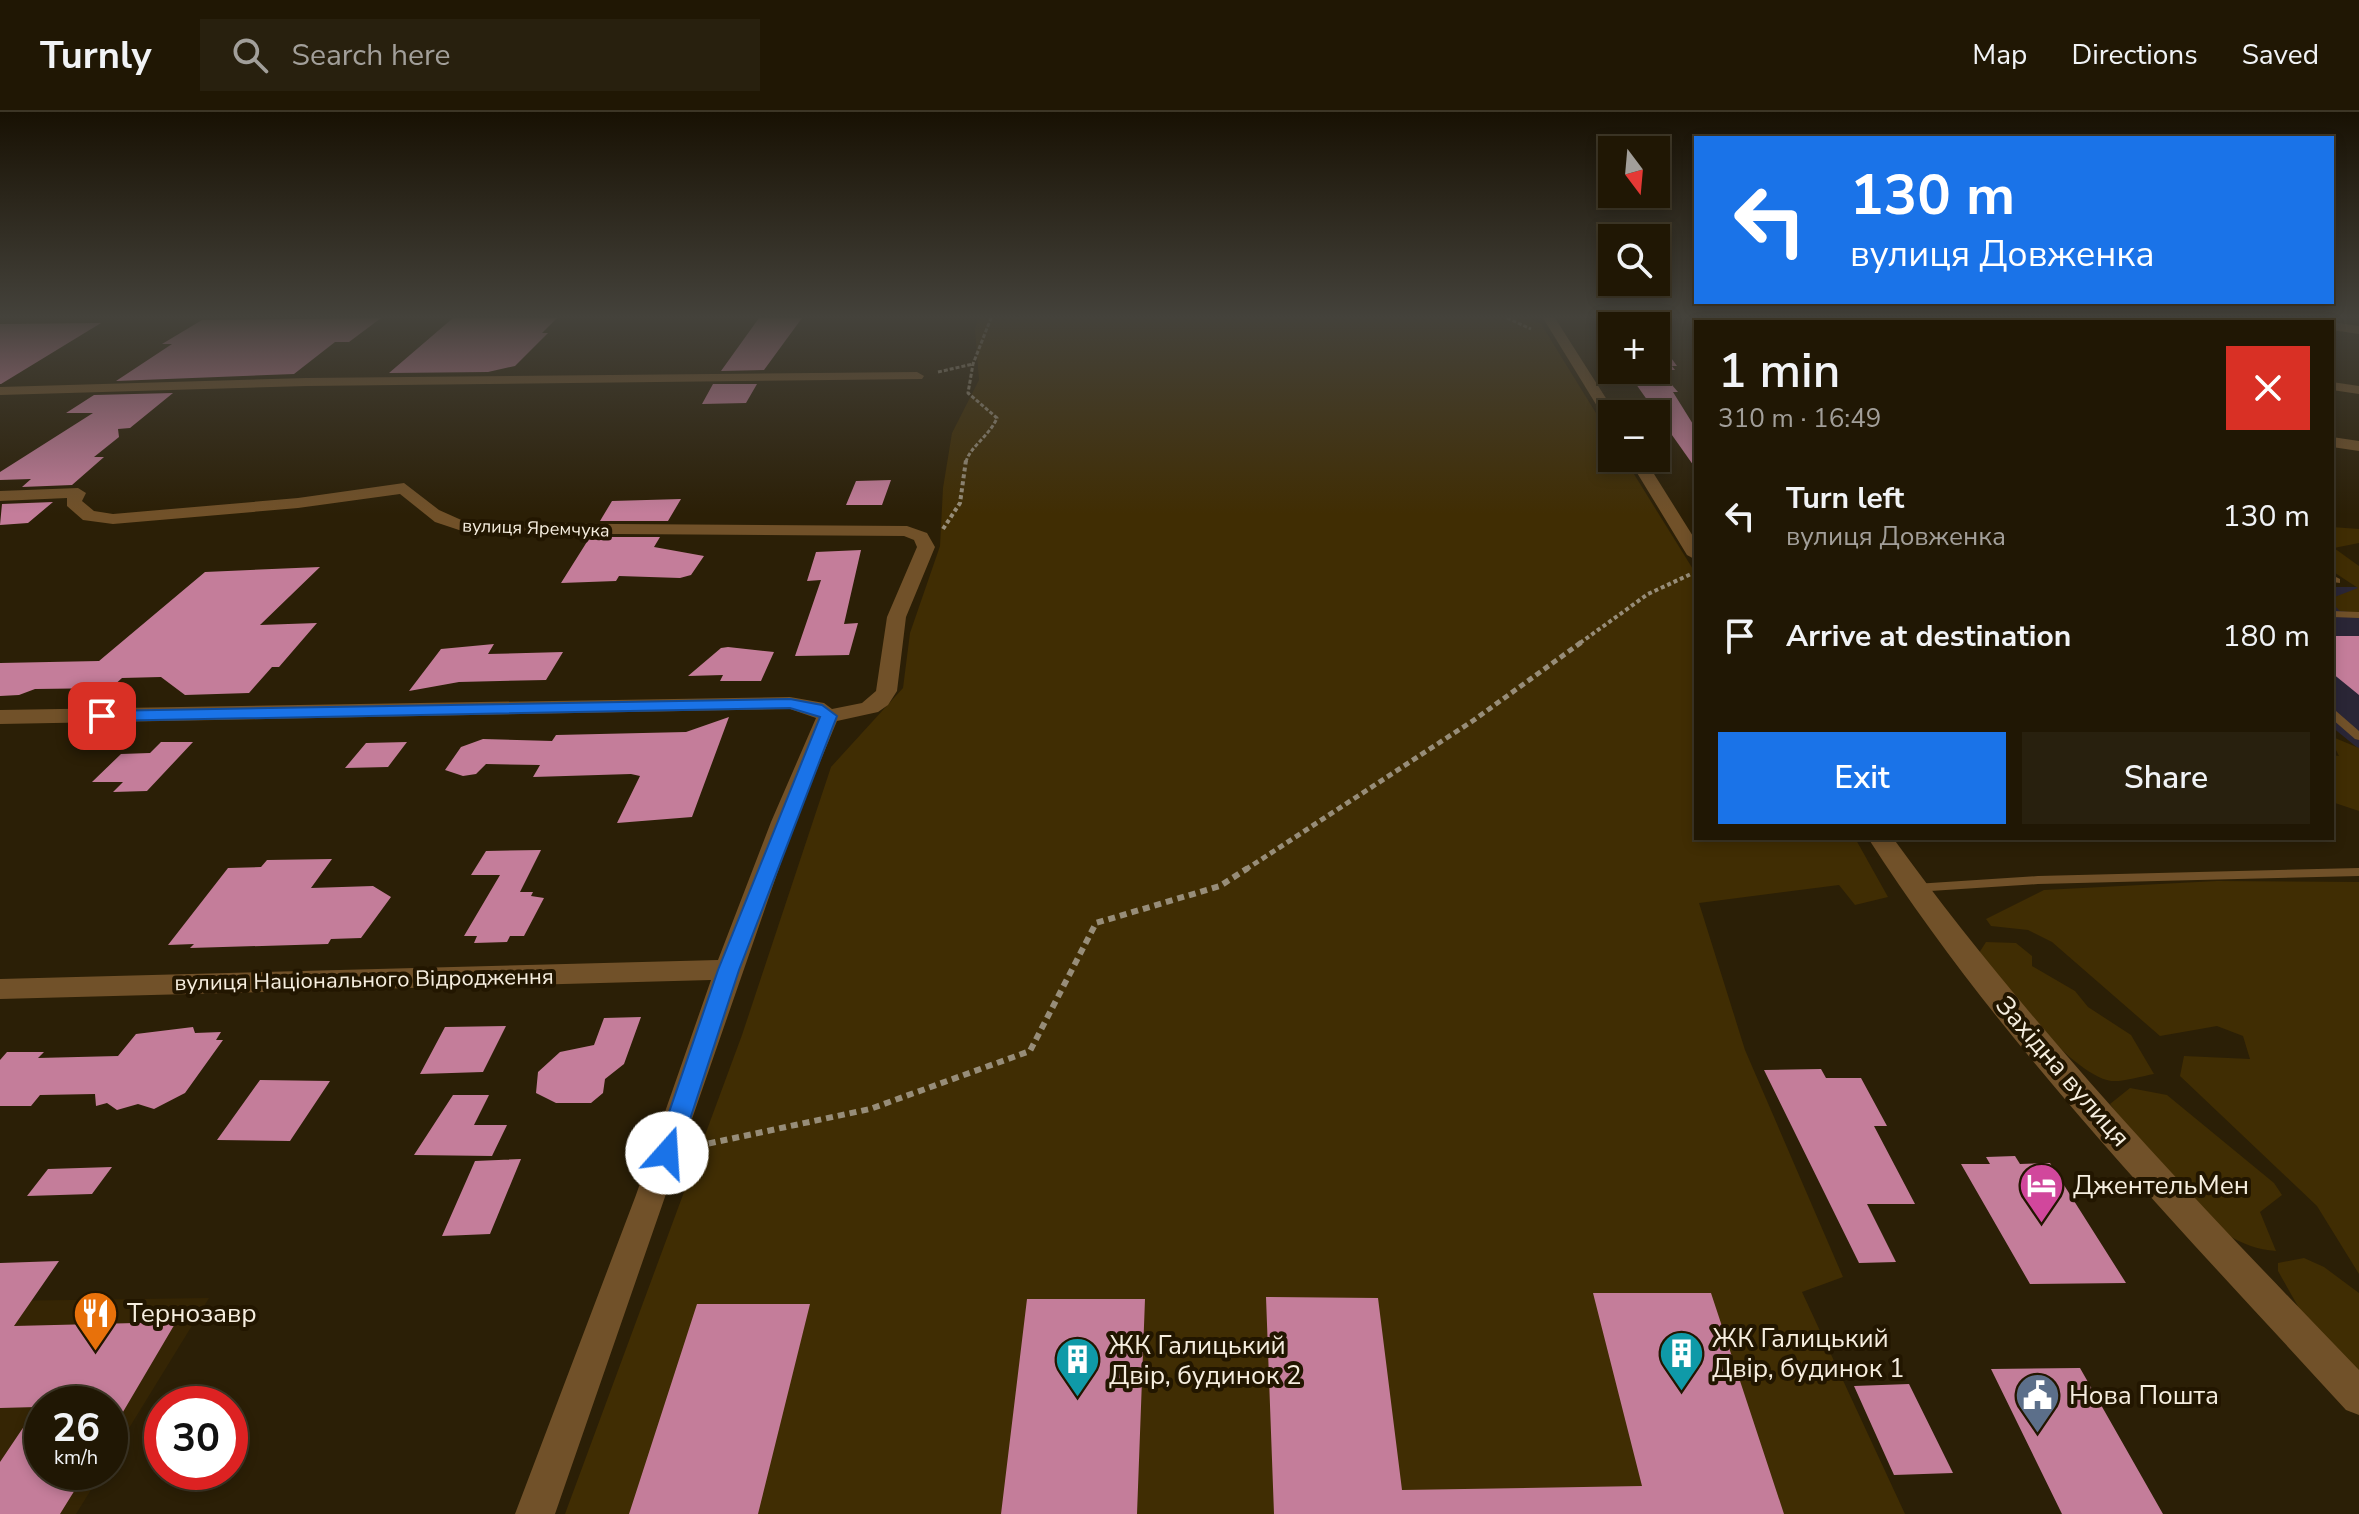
<!DOCTYPE html>
<meta charset="utf-8">
<style>
:root{--surface:#201704;--page:#28200e;--text:#f1f3f6;--muted:#a29f9a;--line:#3d3626;--accent:#1a73e8}
body{margin:0;font-family:"Nunito Sans",sans-serif;background:var(--page);color:var(--text);height:100vh;display:flex;flex-direction:column;font-size:30px;white-space:nowrap}
*{box-sizing:border-box;margin:0}
p{font-size:26px;color:var(--muted)}
.icon{flex:none;width:44px;height:44px;fill:none;stroke:currentColor;stroke-width:2;stroke-linecap:round;stroke-linejoin:round}
.map{position:relative;flex:1;overflow:hidden}
.drawer{position:absolute;left:1694px;top:208px;width:640px;height:520px;display:flex;flex-direction:column;background:var(--surface);border-radius:0px;box-shadow:0 4px 12px #0003,0 0 0 2px var(--line)}
.drawer>*{flex:none}
.guide{position:absolute;left:1694px;top:24px;width:640px;height:168px;border-radius:0px;box-shadow:0 4px 12px #0003,0 0 0 2px var(--line);background:#1a73e8;color:#fff;overflow:hidden}
.needle{width:52px;rotate:164deg}
.controls{position:absolute;left:1598px;top:24px;display:grid;gap:16px}
.controls a{display:grid;place-items:center;width:72px;height:72px;border-radius:0px;background:var(--surface);box-shadow:0 4px 12px #0003,0 0 0 2px var(--line);font-size:40px}
.speed{position:absolute;left:24px;top:1274px;display:flex;gap:16px;font-size:40px;font-weight:700;text-align:center}
.speed>*{display:grid;place-content:center;width:104px;height:104px;border-radius:50%;background:var(--surface);box-shadow:0 4px 12px #0003,0 0 0 2px var(--line);line-height:1}
.speed small{font-size:20px;font-weight:400}
.speed .limit{border:12px solid #d22;background:#fff;color:#111}
.pin{position:absolute;display:grid;place-items:center;width:68px;height:68px;color:#fff;margin:-34px;border-radius:16px;box-shadow:0 4px 12px #0006}
.me{position:absolute;width:88px;margin:-44px;rotate:19deg;stroke-linejoin:round;filter:drop-shadow(0 0 6px #0008)}
.turn{display:flex;align-items:center;gap:28px;height:168px;padding:0 24px;font-size:36px}
.turn .icon{width:104px;height:104px;stroke-width:2.5}
.turn b{display:block;font-size:56px;line-height:68px}
.round{display:grid;place-items:center;flex:none;width:84px;height:84px;border-radius:0px;background:var(--page)}
.headline{display:flex;align-items:center;justify-content:space-between;height:136px;padding:0 24px}
h1{font-size:48px;font-weight:600;line-height:60px}
.cta{display:flex;gap:16px;margin-top:auto;padding:16px 24px}
.cta a{flex:1;height:92px;border-radius:0px;background:var(--accent);color:#fff;font-size:32px;font-weight:600;line-height:92px;text-align:center}
.cta a+a{background:var(--page);color:var(--text)}
ul{padding:0;list-style:none}
li{display:flex;align-items:center;gap:24px;height:120px;padding:0 24px}
li div{flex:1}
li b{display:block;font-size:30px}
li em{font-style:normal}
header{display:flex;align-items:center;gap:48px;box-sizing:border-box;height:112px;padding:0 40px;background:var(--surface);border-bottom:2px solid var(--line)}
header strong{font-size:38px}
nav{display:flex;gap:44px;margin-inline-start:auto;font-size:28px}
.search{width:560px;height:72px;background:var(--page);display:flex;align-items:center;gap:20px;box-sizing:border-box;padding:0 28px;border-radius:0px;color:var(--muted);font-size:30px}
.map>svg:first-child{display:block}
.built{fill:#352504}
.medical{fill:#2a2636}
.green{fill:#402d03}
.building{fill:#c47d9a}
.lines{fill:none;stroke-linecap:round;stroke-linejoin:round}
.path-far3{stroke:#978d79;stroke-width:3;stroke-dasharray:4 2;stroke-linecap:butt}
.path-far2{stroke:#978d79;stroke-width:4;stroke-dasharray:4 3;stroke-linecap:butt}
.path-far1{stroke:#978d79;stroke-width:5;stroke-dasharray:6 4;stroke-linecap:butt}
.path{stroke:#978d79;stroke-width:6;stroke-dasharray:7 5;stroke-linecap:butt}
.lane{fill:#715129;fill-rule:evenodd}
.street{fill:#715129;fill-rule:evenodd}
.route{fill:#1a73e8;stroke:#114b97;stroke-width:2}
.labels{text-anchor:middle;stroke-width:8;stroke-linejoin:round;paint-order:stroke}
.far-street-label{font-size:18px;fill:#f6eedf;stroke:#221600}
.street-label{font-size:22px;fill:#f6eedf;stroke:#221600}
.near-street-label{font-size:26px;fill:#f6eedf;stroke:#221600}
.near-poi-label{font-size:26px;fill:#f6eedf;stroke:#221600;text-anchor:start}
</style>
<header>
<strong>Turnly</strong>
<div class="search"><svg class="icon" aria-label="search" viewBox="0 0 24 24"><circle cx="10" cy="10" r="6"/><path d="M15 15l6 6"/></svg>Search here</div>
<nav><a>Map</a><a>Directions</a><a>Saved</a></nav>
</header>
<div class="map">
<svg width="2359" height="1402" viewBox="0 0 2359 1402">
<rect width="100%" height="100%" fill="#2b1f06"/>
<!-- built -->
<path class="built" d="M 209,1186 L 110,1347 L 110,1292 L 42,1292 L 42,1360 L 102,1360 L 76,1402 L 0,1402 L 0,1189 Z"/>
<!-- medical -->
<path class="medical" d="M 2332,475 L 2359,475 L 2359,637 L 2332,615 Z"/>
<!-- green -->
<path class="green" d="M 978,206 L 1530,206 L 1541,212 L 1612,327 L 1612,346 L 1624,346 L 1696,462 L 1696,726 L 1855,726 L 1888,785 L 1855,793 L 1839,773 L 1699,791 L 1745,938 L 1843,1165 L 1802,1180 L 1905,1402 L 565,1402 L 742,923 L 831,655 L 903,576 L 910,521 L 940,434 L 943,376 L 952,321 L 979,268 L 975,217 Z
M 2332,415 L 2359,417 L 2359,431 L 2334,436 L 2359,454 L 2359,501 L 2340,499 L 2332,491 L 2332,486 L 2358,476 L 2332,459 Z
M 2335,626 L 2359,636 L 2359,699 L 2332,690 L 2332,643 L 2339,644 L 2332,630 Z
M 2217,769 L 2359,770 L 2359,1162 L 2317,1094 L 2180,964 L 2184,944 L 2250,947 L 2243,924 L 2217,914 L 2160,924 L 2052,830 L 2028,818 L 1991,814 L 1986,807 L 2044,778 Z
M 1986,830 L 2016,831 L 2032,844 L 2032,854 L 2075,879 L 2088,895 L 2131,923 L 2154,962 C 2142,964 2124,970 2111,969 C 2073,963 2000,874 1979,841 Z
M 2130,976 L 2167,983 L 2274,1071 L 2282,1083 L 2260,1100 L 2276,1139 C 2206,1135 2148,1044 2110,992 Z
M 2304,1146 L 2324,1155 L 2359,1181 L 2359,1266 L 2304,1205 L 2278,1159 L 2278,1151 Z"/>
<!-- building -->
<path class="building" d="M 381,206 L 349,230 L 335,230 L 294,262 L 116,269 L 172,232 L 162,232 L 202,208 Z
M 453,206 L 557,206 L 542,221 L 548,221 L 515,254 L 488,260 L 389,261 Z
M 759,206 L 802,206 L 764,258 L 721,259 Z
M 101,211 L 1,272 L 0,272 L 0,212 Z
M 1656,225 L 1677,254 L 1672,254 L 1675,258 L 1659,258 L 1678,280 L 1673,280 L 1696,317 L 1696,357 L 1626,258 L 1656,258 Z
M 713,272 L 757,272 L 746,291 L 702,292 Z
M 173,281 L 130,316 L 118,317 L 119,325 L 94,345 L 104,345 L 72,373 L 22,375 L 31,367 L 0,368 L 0,360 L 93,301 L 66,301 L 94,283 Z
M 891,368 L 882,393 L 846,393 L 856,369 Z
M 681,387 L 668,409 L 600,409 L 612,389 Z
M 53,390 L 28,411 L 0,413 L 2,392 Z
M 590,425 L 660,425 L 654,435 L 704,444 L 691,463 L 680,466 L 619,464 L 616,469 L 561,471 Z
M 861,438 L 844,512 L 858,511 L 849,543 L 795,544 L 821,468 L 807,469 L 816,440 Z
M 320,455 L 260,513 L 317,511 L 279,555 L 272,555 L 249,581 L 185,583 L 161,565 L 122,566 L 111,576 L 35,577 L 19,583 L 0,584 L 0,551 L 99,549 L 205,460 Z
M 2332,524 L 2359,524 L 2359,583 L 2332,561 Z
M 494,532 L 488,542 L 563,540 L 546,568 L 459,570 L 409,579 L 441,537 Z
M 728,535 L 774,540 L 761,569 L 720,569 L 723,563 L 688,564 L 721,536 Z
M 729,605 L 692,705 L 617,711 L 640,664 L 631,662 L 533,665 L 540,653 L 486,652 L 476,662 L 463,664 L 445,658 L 461,635 L 483,627 L 552,629 L 556,623 L 686,620 Z
M 161,630 L 193,630 L 147,679 L 113,680 L 123,670 L 92,670 L 121,642 L 150,641 Z
M 407,630 L 388,655 L 345,656 L 366,631 Z
M 541,738 L 520,780 L 533,780 L 531,784 L 544,786 L 524,824 L 510,824 L 507,830 L 474,831 L 477,824 L 464,824 L 500,763 L 471,763 L 486,739 Z
M 332,747 L 311,776 L 373,774 L 391,785 L 361,826 L 331,827 L 328,832 L 190,836 L 194,832 L 168,833 L 228,756 L 261,755 L 267,748 Z
M 641,905 L 624,952 L 605,967 L 603,981 L 591,991 L 556,991 L 536,981 L 538,960 L 560,940 L 594,933 L 604,906 Z
M 506,914 L 483,960 L 420,962 L 445,915 Z
M 193,915 L 195,921 L 221,920 L 216,928 L 223,928 L 185,981 L 154,997 L 138,992 L 117,998 L 107,991 L 96,994 L 95,982 L 40,983 L 31,994 L 0,994 L 0,948 L 7,940 L 44,940 L 38,946 L 118,944 L 136,922 Z
M 1821,957 L 1826,966 L 1861,966 L 1887,1014 L 1874,1014 L 1915,1092 L 1867,1092 L 1896,1150 L 1859,1151 L 1764,958 Z
M 260,968 L 330,969 L 290,1029 L 217,1028 Z
M 453,983 L 489,983 L 474,1013 L 507,1013 L 492,1044 L 414,1043 Z
M 2015,1044 L 2020,1052 L 2050,1051 L 2126,1171 L 2030,1172 L 1961,1052 L 1990,1052 L 1986,1045 Z
M 521,1047 L 490,1122 L 442,1124 L 475,1049 Z
M 112,1055 L 92,1082 L 27,1084 L 48,1057 Z
M 59,1149 L 14,1214 L 176,1210 L 110,1322 L 110,1292 L 42,1292 L 42,1360 L 86,1360 L 60,1402 L 0,1402 L 0,1350 L 37,1295 L 0,1296 L 0,1151 Z
M 1593,1181 L 1711,1181 L 1784,1402 L 1274,1402 L 1266,1185 L 1378,1186 L 1402,1378 L 1642,1374 Z
M 1027,1187 L 1145,1187 L 1137,1402 L 1001,1402 Z
M 697,1192 L 810,1192 L 758,1402 L 629,1402 Z
M 2080,1256 L 2163,1402 L 2062,1402 L 1991,1257 Z
M 1909,1272 L 1953,1361 L 1894,1363 L 1854,1274 Z"/>
<g class="lines">
<!-- path-far3 -->
<path class="path-far3" d="M 1507,206 L 1531,217
M 938,260 L 973,252
M 966,350 C 969,336 990,323 997,306 L 968,281 L 973,252 L 991,206"/>
<!-- path-far2 -->
<path class="path-far2" d="M 943,417 L 960,391 L 966,348
M 1580,531 L 1648,482 L 1691,462"/>
<!-- path-far1 -->
<path class="path-far1" d="M 1245,758 L 1474,608 L 1583,529"/>
<!-- path -->
<path class="path" d="M 697,1034 L 870,997 L 1030,939 L 1096,811 L 1220,774 L 1248,756"/>
<!-- lane -->
<path class="lane" d="M 2332,463 L 2340,467 L 2340,471 L 2332,470 Z
M 2332,499 L 2359,500 L 2359,506 L 2332,505 Z
M 2332,598 L 2336,599 L 2359,619 L 2359,628 L 2355,627 L 2332,607 Z
M 2359,756 L 2359,764 L 2038,772 L 1915,780 L 1909,776 L 1915,772 L 2038,764 Z"/>
<!-- street -->
<path class="street" d="M 1543,206 L 1555,206 L 1616,302 L 1612,302 L 1612,311 L 1605,307 Z
M 1751,206 L 1786,206 L 1793,210 L 1758,210 Z
M 2261,206 L 2297,206 L 2304,210 L 2268,210 Z
M 2332,210 L 2359,214 L 2359,222 L 2332,218 Z
M 917,260 L 924,264 L 922,267 L 306,274 L 0,283 L 0,275 L 306,266 Z
M 2332,270 L 2359,274 L 2359,282 L 2332,278 Z
M 2332,325 L 2359,329 L 2359,339 L 2332,335 Z
M 1628,346 L 1644,346 L 1696,429 L 1696,448 L 1687,443 Z
M 404,371 L 439,398 L 468,411 L 907,414 L 927,421 L 935,435 L 906,505 L 897,579 L 888,593 L 878,600 L 837,609 L 795,710 L 555,1402 L 515,1402 L 636,1083 L 711,868 L 0,887 L 0,867 L 718,848 L 771,710 L 816,606 L 790,597 L 0,612 L 0,598 L 790,585 L 824,591 L 832,597 L 862,591 L 876,579 L 887,505 L 917,435 L 914,428 L 904,424 L 468,421 L 435,410 L 400,382 L 298,396 L 113,412 L 83,408 L 67,394 L 67,386 L 0,389 L 0,379 L 78,376 L 86,381 L 82,389 L 94,399 L 113,402 L 298,386 Z
M 1868,726 L 1893,726 C 2032,918 2195,1088 2359,1258 L 2359,1303 L 2346,1298 C 2179,1115 2002,935 1868,726 Z"/>
</g>
<!-- sky -->
<linearGradient id="sky" x2="0" y2="1"><stop stop-color="#181103"/><stop offset="0.51" stop-color="#44423b"/><stop offset="1" stop-color="#44423b" stop-opacity="0"/></linearGradient>
<rect width="2359" height="402" fill="url(#sky)"/>
<!-- route -->
<path class="route" d="M 790,587 L 822,593 L 837,604 L 739,858 L 679,1041 L 675,1048 L 667,1051 L 658,1048 L 655,1041 L 718,858 L 820,605 L 790,596 L 102,609 L 94,604 L 102,599 Z"/>
<!-- icons -->
<defs>
<symbol id="hotel-pin" viewBox="-11 -11 22 30"><path d="M0 17L-7.5 6A9.5 9.5 0 1 1 7.5 6Z" fill="#d1479c" stroke="#221600"/><path d="M-6-4.5h1.5V1H6V5H4.5V3h-9V5H-6ZM-4 0a1.8 1.8 0 1 1 3.6 0ZM.5 0V-2.5h3Q6-2.5 6 0Z" fill="#fff"/></symbol>
<symbol id="restaurant-pin" viewBox="-11 -11 22 30"><path d="M0 17L-7.5 6A9.5 9.5 0 1 1 7.5 6Z" fill="#e8710a" stroke="#221600"/><path d="M-5-6h1v4h1v-4h1v4h1v-4h1v5L-1.5 .5V6h-2V.5L-5-1ZM5-6V6H3V1.5H1.5Q1.5-4 5-6Z" fill="#fff"/></symbol>
<symbol id="building-pin" viewBox="-11 -11 22 30"><path d="M0 17L-7.5 6A9.5 9.5 0 1 1 7.5 6Z" fill="#0f9aa8" stroke="#221600"/><path d="M-4-6H4V6H1V3H-1V6H-4ZM-2.5-4.3h1.7v1.8h-1.7ZM.8-4.3h1.7v1.8H.8ZM-2.5-1h1.7V.8h-1.7ZM.8-1h1.7V.8H.8Z" fill="#fff"/></symbol>
<symbol id="civic-pin" viewBox="-11 -11 22 30"><path d="M0 17L-7.5 6A9.5 9.5 0 1 1 7.5 6Z" fill="#5c6f8a" stroke="#221600"/><path d="M-.6-6.5H3V-4.5H.6V-3L4-1V1h2V6H-6V1h2V-1L-.6-3ZM-1.2 2.5V6h2.4V2.5Z" fill="#fff"/></symbol>
</defs>
<g fill-rule="evenodd">
<use href="#hotel-pin" x="2016" y="1048" width="51" height="69"/>
<use href="#restaurant-pin" x="70" y="1176" width="51" height="69"/>
<use href="#building-pin" x="1656" y="1216" width="51" height="69"/>
<use href="#building-pin" x="1052" y="1222" width="51" height="69"/>
<use href="#civic-pin" x="2012" y="1258" width="51" height="69"/>
</g>
<g class="labels">
<!-- far-street labels -->
<g class="far-street-label">
<text transform="translate(536 416) rotate(2)" y="6">вулиця Яремчука</text>
</g>
<!-- street labels -->
<g class="street-label">
<text transform="translate(364 867) rotate(-1)" y="8">вулиця Національного Відродження</text>
</g>
<!-- near-street labels -->
<g class="near-street-label">
<text transform="translate(2063 959) rotate(49)" y="9">Західна вулиця</text>
</g>
<!-- near-poi labels -->
<g class="near-poi-label">
<text x="2073" y="1082">ДжентельМен</text>
<text x="127" y="1210">Тернозавр</text>
<text x="1712" y="1235">ЖК Галицький<tspan x="1712" dy="30">Двір, будинок 1</tspan></text>
<text x="1109" y="1242">ЖК Галицький<tspan x="1109" dy="30">Двір, будинок 2</tspan></text>
<text x="2069" y="1292">Нова Пошта</text>
</g>
</g>
</svg>
<div class="controls">
<a><svg class="needle" viewBox="-14 -14 28 28"><path d="M0-13l5 13h-10z" fill="#e53935"/><path d="M0 13l5-13h-10z" fill="#a29f9a"/></svg></a>
<a><svg class="icon" aria-label="search" viewBox="0 0 24 24"><circle cx="10" cy="10" r="6"/><path d="M15 15l6 6"/></svg></a>
<a>+</a>
<a>−</a>
</div>
<div class="speed"><div>26<small>km/h</small></div><div class="limit">30</div></div>
<div class="pin" style="left:102px;top:604px;background:#d93025"><svg class="icon" aria-label="arrive" viewBox="0 0 24 24"><path d="M6 21V4h12l-3 4 3 4H6"/></svg></div>
<svg class="me" style="left:667px;top:1041px" viewBox="-20 -20 40 40"><circle r="19" fill="#fff"/><path d="M0-13L10 11 0 6-10 11z" fill="#1a73e8"/></svg>
<div class="guide">
<div class="turn"><svg class="icon" aria-label="left" viewBox="0 0 24 24"><path d="M17 20v-9H6M10 6l-5 5 5 5"/></svg><div><b>130 m</b>вулиця Довженка</div></div>
</div>
<section class="drawer">
<div class="headline"><div><h1>1 min</h1><p>310 m · 16:49</p></div><a class="round" style="background:#d93025;color:#fff"><svg class="icon" aria-label="close" viewBox="0 0 24 24"><path d="M6 6l12 12M18 6L6 18"/></svg></a></div>
<ul>
<li><svg class="icon" aria-label="left" viewBox="0 0 24 24"><path d="M17 20v-9H6M10 6l-5 5 5 5"/></svg><div><b>Turn left</b><p>вулиця Довженка</p></div><em>130 m</em></li>
<li><svg class="icon" aria-label="arrive" viewBox="0 0 24 24"><path d="M6 21V4h12l-3 4 3 4H6"/></svg><div><b>Arrive at destination</b></div><em>180 m</em></li>
</ul>
<div class="cta"><a>Exit</a><a>Share</a></div>
</section>
</div>
